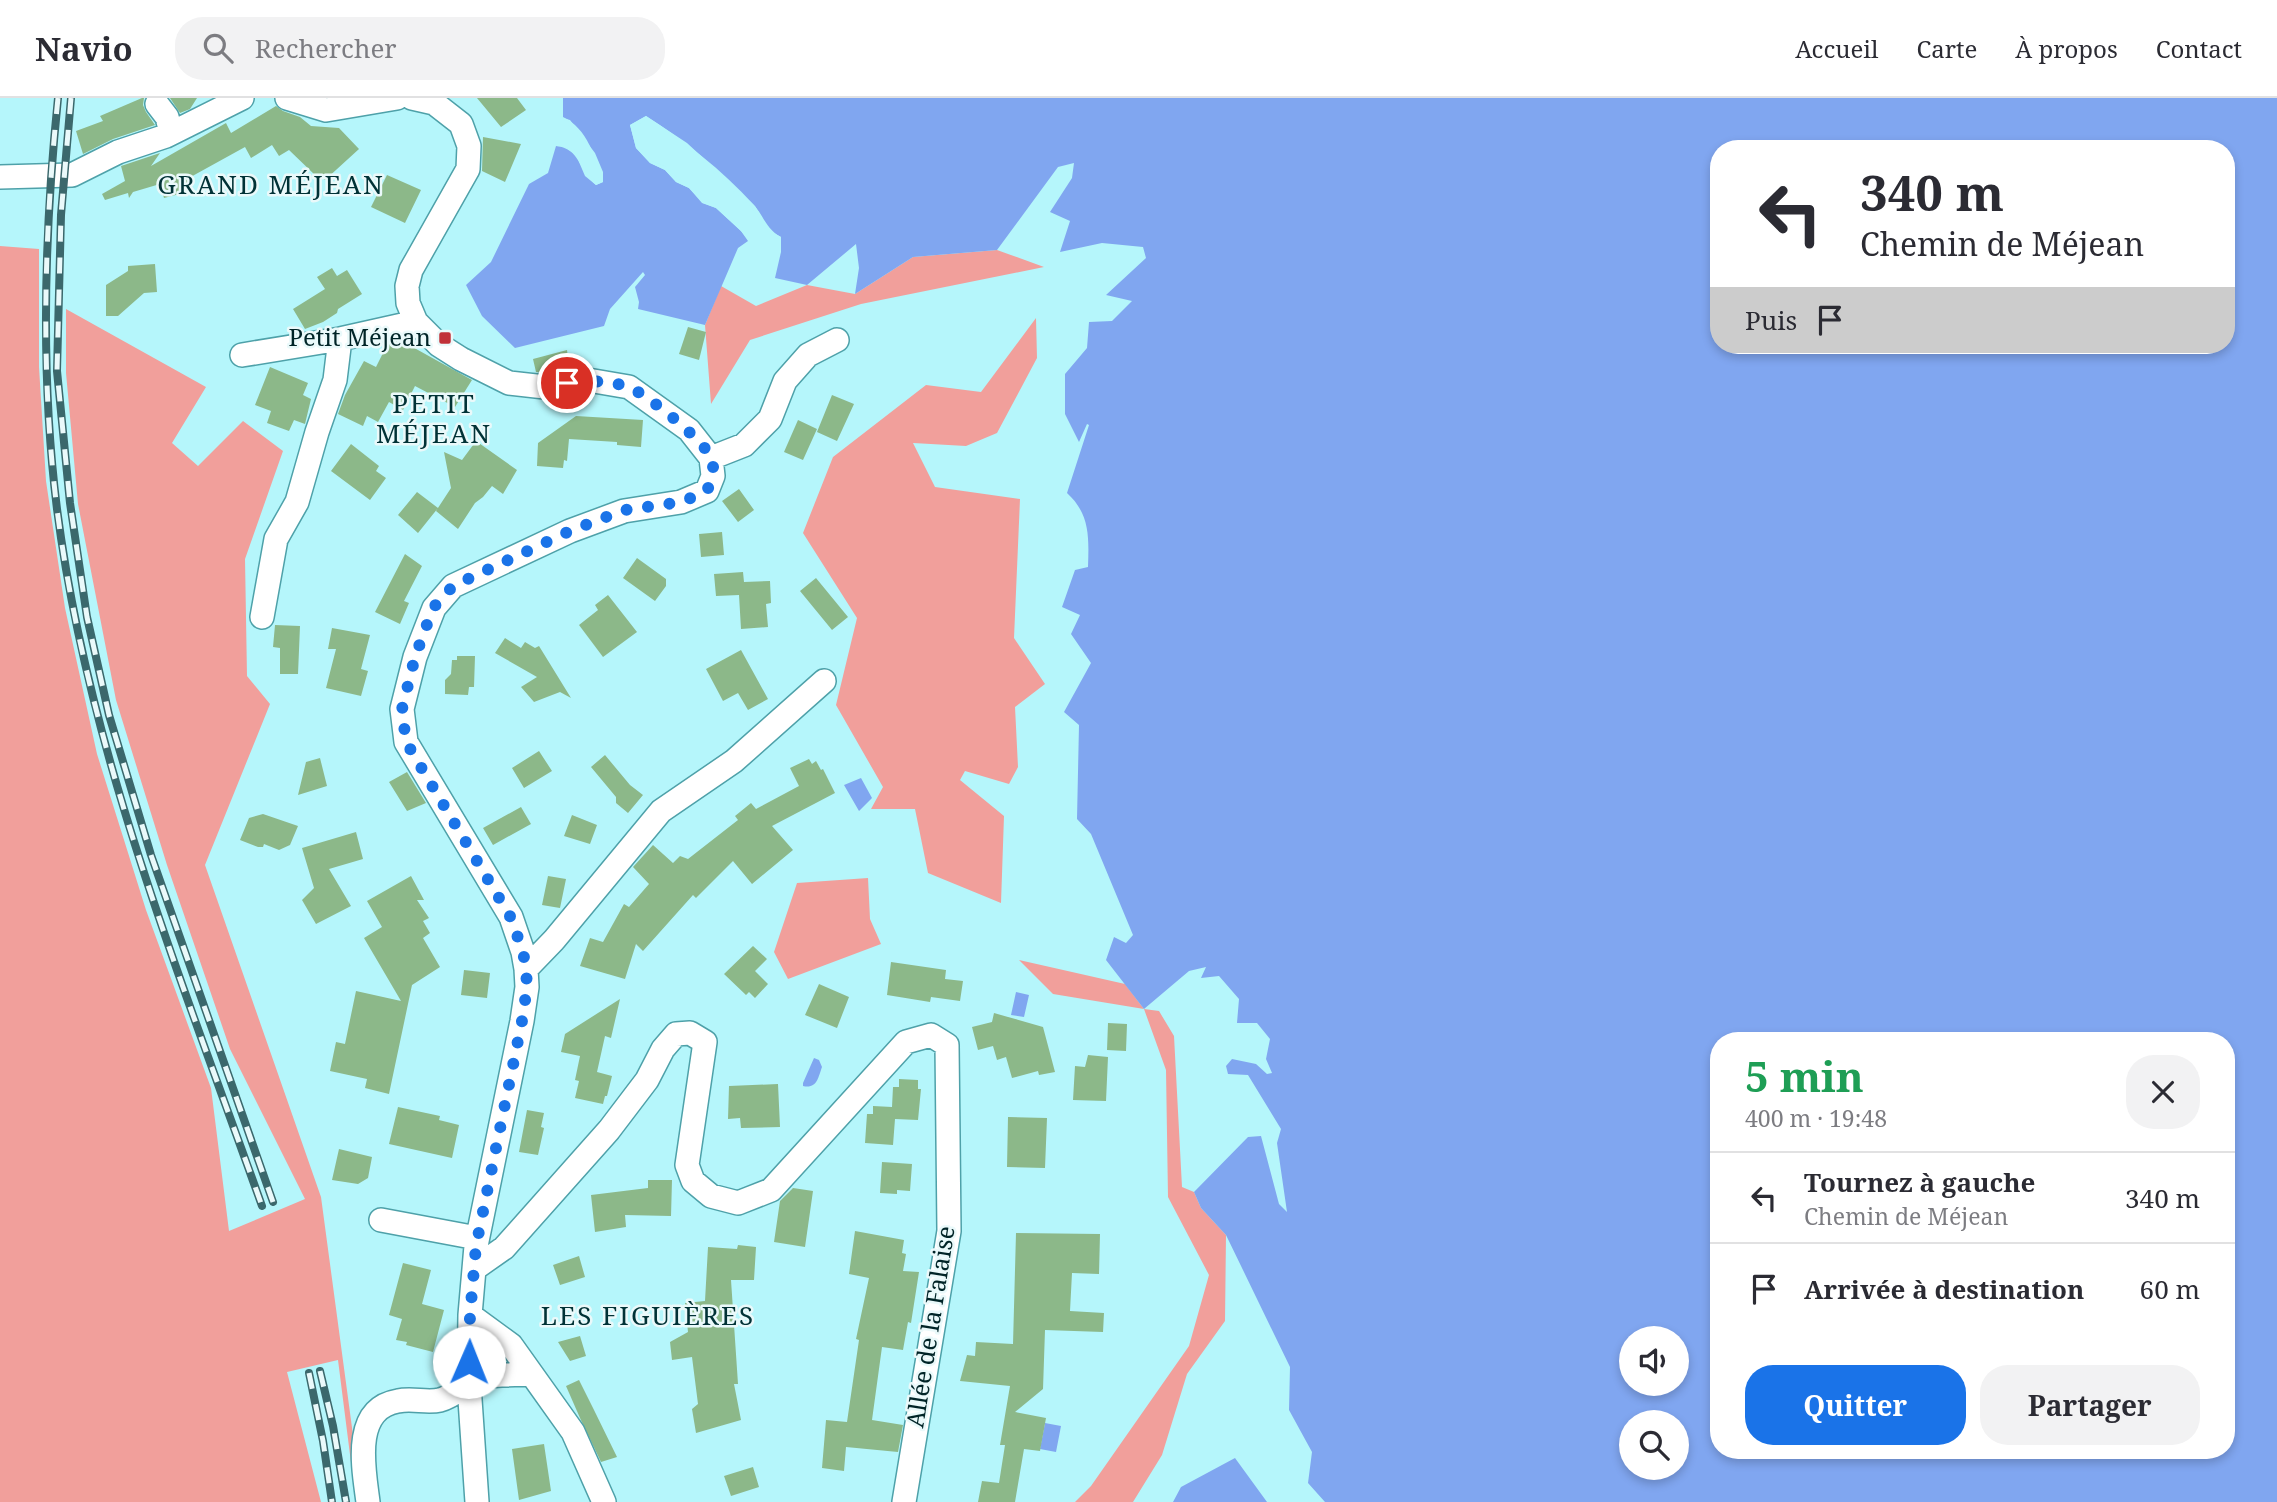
<!DOCTYPE html>
<html lang="fr">
<meta charset="utf-8">
<style>
:root{--surface:#fff;--page:#f2f2f3;--text:#2b2b33;--muted:#7c7c81;--line:#e1e1e2;--accent:#1a73e8}
body{margin:0;font-family:"Noto Serif",serif;background:var(--page);color:var(--text);height:100vh;display:flex;flex-direction:column;font-size:26px;white-space:nowrap}
*{box-sizing:border-box;margin:0}
p{font-size:23px;color:var(--muted)}
.icon{flex:none;width:38px;height:38px;fill:none;stroke:currentColor;stroke-width:2;stroke-linecap:round;stroke-linejoin:round}
.map{position:relative;flex:1;overflow:hidden}
.panel{position:absolute;left:1710px;top:934px;width:525px;height:427px;display:flex;flex-direction:column;background:var(--surface);border-radius:28px;box-shadow:0 4px 10px #0003}
.panel>*{flex:none}
.banner{position:absolute;left:1710px;top:42px;width:525px;height:214px;border-radius:28px;box-shadow:0 4px 10px #0003;background:#fff;color:var(--text);overflow:hidden}
.buttons{position:absolute;left:1619px;top:1228px;display:grid;gap:14px}
.buttons a{display:grid;place-items:center;width:70px;height:70px;border-radius:50%;background:var(--surface);box-shadow:0 4px 10px #0003;font-size:35px}
.pin{position:absolute;display:grid;place-items:center;width:60px;height:60px;color:#fff;margin:-30px;border:4px solid #fff;border-radius:50%;box-shadow:0 2px 7px #0007}
.me{position:absolute;width:77px;margin:-38px;rotate:1deg;stroke-linejoin:round;filter:drop-shadow(0 0 5px #0008)}
.turn{display:flex;align-items:center;gap:24px;height:147px;padding:0 35px;font-size:32px}
.turn .icon{width:91px;height:91px;stroke-width:2.5}
.turn b{display:block;font-size:49px;line-height:60px}
.then{display:flex;align-items:center;height:66px;padding:0 35px;background:#0003;gap:14px;font-size:26px}
.round{display:grid;place-items:center;flex:none;width:74px;height:74px;border-radius:28px;background:var(--page)}
.headline{display:flex;align-items:center;justify-content:space-between;height:119px;padding:0 35px}
h1{font-size:42px;font-weight:700;line-height:52px;color:#1e9e55}
.cta{display:flex;gap:14px;margin-top:auto;padding:14px 35px}
.cta a{flex:1;height:80px;border-radius:28px;background:var(--accent);color:#fff;font-size:28px;font-weight:700;line-height:80px;text-align:center}
.cta a+a{background:var(--page);color:var(--text)}
ul{padding:0;list-style:none}
li{display:flex;align-items:center;gap:21px;height:91px;padding:0 35px;border-top:2px solid var(--line)}
li div{flex:1}
li b{display:block;font-size:26px}
li em{font-style:normal}
header{display:flex;align-items:center;gap:42px;box-sizing:border-box;height:98px;padding:0 35px;background:var(--surface);border-bottom:2px solid var(--line)}
header strong{font-size:33px}
nav{display:flex;gap:38px;margin-inline-start:auto;font-size:24px}
.search{width:490px;height:63px;background:var(--page);display:flex;align-items:center;gap:18px;box-sizing:border-box;padding:0 24px;border-radius:28px;color:var(--muted);font-size:26px}
.map>svg:first-child{display:block}
.green{fill:#f19f9b}
.water{fill:#80a6f0;fill-rule:evenodd}
.pier{fill:#b5f6fb}
.building{fill:#8cb889}
.lines{fill:none;stroke-linecap:round;stroke-linejoin:round}
.minor-casing{stroke:#4ea1a9;stroke-width:26}
.minor{stroke:#fff;stroke-width:23}
.rail-casing{stroke:#3b686c;stroke-width:8}
.rail{stroke:#eaf9fa;stroke-width:5;stroke-dasharray:16;stroke-linecap:butt}
.route{stroke:#1a73e8;stroke-width:12;stroke-dasharray:0 21.6}
.poi-dot{fill:#c13139;stroke:#eaf9fa;stroke-width:2.5}
.labels{text-anchor:middle;stroke-width:5;stroke-linejoin:round;paint-order:stroke}
.poi-label{font-size:24px;fill:#002427;stroke:#eaf9fa;text-anchor:end}
.street-label{font-size:24px;fill:#002427;stroke:#eaf9fa}
.neighbourhood-label{font-size:26px;letter-spacing:2px;fill:#013236;stroke:#eaf9fa}
</style>
<header>
<strong>Navio</strong>
<div class="search"><svg class="icon" aria-label="search" viewBox="0 0 24 24"><circle cx="10" cy="10" r="6"/><path d="M15 15l6 6"/></svg>Rechercher</div>
<nav><a>Accueil</a><a>Carte</a><a>À propos</a><a>Contact</a></nav>
</header>
<div class="map">
<svg width="2277" height="1404" viewBox="0 0 2277 1404">
<rect width="100%" height="100%" fill="#b5f6fb"/>
<!-- green -->
<path class="green" d="M 0,148 L 39,151 L 39,269 L 46,383 L 65,510 L 97,656 L 146,812 L 211,990 L 229,1133 L 305,1101 L 230,951 L 167,767 L 116,602 L 78,406 L 66,275 L 66,211 L 206,289 L 172,345 L 198,368 L 243,323 L 283,353 L 245,461 L 247,578 L 270,606 L 205,767 L 321,1099 L 362,1404 L 356,1404 L 338,1262 L 287,1274 L 321,1404 L 0,1404 Z
M 997,152 L 1044,169 L 861,206 L 750,242 L 711,306 L 705,227 L 721,188 L 756,208 L 807,187 L 855,196 L 913,159 Z
M 1036,220 L 1037,260 L 997,335 L 966,348 L 913,345 L 935,389 L 1020,401 L 1014,540 L 1045,586 L 1015,609 L 1018,669 L 1009,686 L 965,673 L 960,682 L 1004,718 L 1001,805 L 928,775 L 915,711 L 871,711 L 883,689 L 836,607 L 857,520 L 803,435 L 833,359 L 926,287 L 981,294 Z
M 868,780 L 870,821 L 881,846 L 788,881 L 774,854 L 797,785 Z
M 1019,862 L 1125,886 L 1144,911 L 1159,913 L 1174,938 L 1182,1089 L 1194,1094 L 1201,1110 L 1226,1137 L 1225,1223 L 1187,1276 L 1162,1357 L 1133,1404 L 1075,1404 L 1091,1388 L 1189,1248 L 1209,1177 L 1168,1099 L 1166,972 L 1144,911 L 1053,896 Z"/>
<!-- water -->
<path class="water" d="M 563,0 L 2277,0 L 2277,1404 L 1325,1404 L 1308,1385 L 1312,1354 L 1289,1312 L 1290,1269 L 1226,1137 L 1201,1110 L 1194,1094 L 1248,1039 L 1261,1038 L 1279,1106 L 1287,1114 L 1277,1045 L 1281,1031 L 1248,977 L 1228,976 L 1226,968 L 1232,961 L 1256,966 L 1267,976 L 1272,975 L 1266,961 L 1270,941 L 1257,925 L 1237,925 L 1239,901 L 1219,878 L 1201,880 L 1206,869 L 1189,873 L 1144,911 L 1106,862 L 1114,839 L 1126,845 L 1133,837 L 1091,736 L 1077,721 L 1079,627 L 1064,614 L 1091,565 L 1071,536 L 1080,517 L 1062,509 L 1075,472 L 1088,469 C 1089,439 1090,416 1067,395 L 1089,327 L 1087,326 L 1079,344 L 1065,316 L 1065,276 L 1087,250 L 1089,224 L 1112,223 L 1132,203 L 1106,197 L 1146,160 L 1143,149 L 1102,145 L 1060,154 L 1070,123 L 1050,114 L 1072,80 L 1074,65 L 1058,69 L 997,152 L 913,159 L 855,196 L 859,170 L 856,146 L 807,187 L 775,180 L 781,154 L 781,139 C 766,131 764,118 753,106 C 722,72 685,43 646,18 L 630,27 L 636,50 L 650,65 L 665,72 L 676,84 L 689,90 L 703,105 L 716,110 L 741,133 L 748,143 L 738,150 L 705,227 L 638,211 L 639,204 L 635,189 L 645,177 L 643,174 L 610,211 L 604,228 L 515,250 L 482,218 L 466,187 L 491,164 L 529,86 L 548,75 L 556,48 C 580,50 579,73 596,87 L 603,84 C 596,60 587,30 563,19 ZM 1718,51 L 2226,51 L 2226,247 L 1718,247 ZM 1718,943 L 2226,943 L 2226,1353 L 1718,1353 ZM 1631,1241 L 1676,1241 L 1676,1286 L 1631,1286 ZM 1631,1325 L 1676,1325 L 1676,1370 L 1631,1370 Z
M 861,680 L 872,700 L 859,713 L 844,687 Z
M 1016,894 L 1029,897 L 1024,919 L 1011,917 Z
M 814,960 L 819,962 L 822,969 C 818,980 817,991 803,988 L 803,985 Z
M 1045,1325 L 1061,1328 L 1056,1354 L 1040,1351 Z
M 1235,1360 L 1267,1404 L 1173,1404 L 1181,1389 Z"/>
<!-- pier -->
<path class="pier" d="M 646,18 L 687,45 L 755,108 L 770,133 L 781,139 L 777,141 L 768,135 L 752,110 L 685,48 L 646,22 L 634,29 L 639,48 L 652,63 L 667,69 L 678,81 L 691,87 L 705,102 L 718,107 L 744,131 L 751,145 L 741,133 L 716,110 L 702,105 L 689,90 L 676,84 L 665,72 L 650,65 L 636,50 L 630,27 Z
M 559,19 L 570,22 L 595,55 L 603,74 L 603,84 L 596,87 L 585,78 L 576,57 L 565,49 L 556,48 L 555,44 L 567,46 L 579,56 L 588,76 L 597,83 L 599,82 L 592,57 L 567,25 Z"/>
<!-- building -->
<path class="building" d="M 142,0 L 144,0 L 143,7 L 146,14 L 155,27 L 113,41 L 83,56 L 76,33 L 103,23 L 100,18 Z
M 170,0 L 197,0 L 190,11 L 180,15 Z
M 477,0 L 517,0 L 526,12 L 501,29 Z
M 276,8 L 283,13 L 300,19 L 311,28 L 339,30 L 359,51 L 325,82 L 319,76 L 316,78 L 289,52 L 279,58 L 272,47 L 251,60 L 245,49 L 187,81 L 191,93 L 164,100 L 160,86 L 133,94 L 129,100 L 128,95 L 105,102 L 102,96 L 125,83 L 121,68 L 160,55 L 151,68 L 226,25 L 231,35 Z
M 483,39 L 521,46 L 505,84 L 482,73 Z
M 387,77 L 421,92 L 405,125 L 371,109 Z
M 155,166 L 157,194 L 144,195 L 118,218 L 106,218 L 106,187 L 128,173 L 128,168 Z
M 332,170 L 337,178 L 347,172 L 362,196 L 338,211 L 337,215 L 323,224 L 305,231 L 293,211 L 325,191 L 317,179 Z
M 688,229 L 706,234 L 699,262 L 679,256 Z
M 400,242 L 472,282 L 455,309 L 415,288 L 403,312 L 389,304 L 378,324 L 367,318 L 363,328 L 338,316 L 345,297 L 364,263 L 376,269 L 388,245 Z
M 567,252 L 569,269 L 545,275 L 536,274 L 533,261 Z
M 270,269 L 308,285 L 303,297 L 311,301 L 305,326 L 294,322 L 289,333 L 267,325 L 271,313 L 255,307 Z
M 832,297 L 854,306 L 837,343 L 817,334 Z
M 576,318 L 643,322 L 641,349 L 617,347 L 617,344 L 569,341 L 567,363 L 564,362 L 563,370 L 537,368 L 538,345 Z
M 798,322 L 817,331 L 803,362 L 784,354 Z
M 476,343 L 517,372 L 503,396 L 492,388 L 483,399 L 475,405 L 458,431 L 436,413 L 451,390 L 444,354 L 462,362 Z
M 351,346 L 379,368 L 376,373 L 386,380 L 370,402 L 331,373 Z
M 739,391 L 754,412 L 738,424 L 722,403 Z
M 417,394 L 438,410 L 418,435 L 398,417 Z
M 722,434 L 724,457 L 701,459 L 699,436 Z
M 405,456 L 422,468 L 404,503 L 409,505 L 400,526 L 375,514 Z
M 637,460 L 666,481 L 666,488 L 655,503 L 623,480 Z
M 743,474 L 744,484 L 770,483 L 771,505 L 766,506 L 768,529 L 741,531 L 739,497 L 716,498 L 714,476 Z
M 816,480 L 848,519 L 832,532 L 800,493 Z
M 608,497 L 637,534 L 603,559 L 579,527 L 598,512 L 595,507 Z
M 275,527 L 300,528 L 298,576 L 280,576 L 280,550 L 273,549 Z
M 332,530 L 370,537 L 361,571 L 368,573 L 361,598 L 326,590 L 336,551 L 328,551 Z
M 505,540 L 521,550 L 525,544 L 535,550 L 539,548 L 571,600 L 560,594 L 534,604 L 521,589 L 537,579 L 495,555 Z
M 741,552 L 768,601 L 748,612 L 738,595 L 723,603 L 706,571 Z
M 457,558 L 475,558 L 474,589 L 469,589 L 468,597 L 445,596 L 445,582 L 451,576 L 452,562 L 457,562 Z
M 539,653 L 552,673 L 524,690 L 512,670 Z
M 605,657 L 630,687 L 643,697 L 628,715 L 616,705 L 616,699 L 591,669 Z
M 320,660 L 327,688 L 298,697 L 306,664 Z
M 809,661 L 812,666 L 816,663 L 821,672 L 823,671 L 835,695 L 772,728 L 793,752 L 752,786 L 733,763 L 696,800 L 693,797 L 643,853 L 636,846 L 625,881 L 580,868 L 590,840 L 603,844 L 624,806 L 629,809 L 649,786 L 633,769 L 653,747 L 673,765 L 680,758 L 688,761 L 738,722 L 735,718 L 751,705 L 756,711 L 799,688 L 790,670 Z
M 407,674 L 426,705 L 407,713 L 389,684 Z
M 521,709 L 531,726 L 493,747 L 483,730 Z
M 263,716 L 298,728 L 290,747 L 279,752 L 264,746 L 263,749 L 258,749 L 240,742 L 249,720 Z
M 572,717 L 597,727 L 590,746 L 564,738 Z
M 356,734 L 363,761 L 329,771 L 351,808 L 316,826 L 302,802 L 314,790 L 302,750 Z
M 411,778 L 424,802 L 417,802 L 429,820 L 423,823 L 430,835 L 423,840 L 440,869 L 412,887 L 389,996 L 365,990 L 367,981 L 330,973 L 336,944 L 345,946 L 356,893 L 401,903 L 364,840 L 382,829 L 367,803 Z
M 548,778 L 566,781 L 560,810 L 542,807 Z
M 753,848 L 767,861 L 755,873 L 768,886 L 755,900 L 749,894 L 746,897 L 724,876 Z
M 891,864 L 946,872 L 945,881 L 963,883 L 960,903 L 931,899 L 930,904 L 887,897 Z
M 464,872 L 490,875 L 487,900 L 461,897 Z
M 819,886 L 849,899 L 837,930 L 805,917 Z
M 620,901 L 611,940 L 605,938 L 597,974 L 612,978 L 607,998 L 605,998 L 603,1006 L 575,1000 L 579,983 L 575,982 L 580,958 L 561,954 L 565,936 Z
M 994,915 L 1043,929 L 1055,974 L 1039,977 L 1038,973 L 1012,980 L 1006,959 L 997,962 L 993,948 L 978,952 L 972,929 L 992,924 Z
M 1108,925 L 1127,926 L 1126,953 L 1107,952 Z
M 1088,957 L 1108,959 L 1106,1003 L 1073,1002 L 1075,968 L 1085,969 Z
M 899,981 L 918,982 L 918,991 L 921,991 L 918,1022 L 895,1021 L 893,1047 L 865,1045 L 867,1016 L 873,1016 L 873,1008 L 892,1009 L 893,989 L 899,989 Z
M 778,986 L 780,1029 L 741,1030 L 740,1020 L 728,1021 L 729,988 Z
M 398,1009 L 440,1018 L 439,1022 L 459,1027 L 452,1060 L 389,1046 Z
M 527,1012 L 544,1015 L 541,1029 L 544,1030 L 538,1057 L 519,1054 Z
M 1008,1019 L 1047,1020 L 1045,1070 L 1007,1069 Z
M 339,1051 L 372,1059 L 368,1080 L 358,1086 L 332,1082 Z
M 882,1064 L 912,1066 L 910,1093 L 897,1092 L 897,1096 L 880,1095 Z
M 648,1082 L 672,1082 L 671,1118 L 625,1117 L 626,1129 L 595,1134 L 591,1097 L 648,1090 Z
M 793,1090 L 813,1093 L 805,1149 L 774,1144 L 780,1103 Z
M 855,1133 L 904,1142 L 902,1155 L 906,1156 L 903,1173 L 919,1174 L 911,1225 L 908,1224 L 903,1252 L 882,1249 L 872,1322 L 903,1327 L 898,1354 L 846,1349 L 844,1373 L 822,1370 L 826,1322 L 847,1324 L 859,1242 L 856,1241 L 869,1180 L 849,1176 Z
M 1016,1135 L 1100,1136 L 1099,1176 L 1072,1175 L 1070,1213 L 1104,1215 L 1103,1234 L 1045,1232 L 1043,1291 L 1015,1314 L 1046,1320 L 1040,1353 L 1024,1351 L 1015,1404 L 978,1404 L 982,1383 L 999,1385 L 1005,1347 L 1000,1347 L 1010,1288 L 960,1283 L 967,1257 L 975,1258 L 976,1244 L 1013,1246 Z
M 738,1147 L 756,1149 L 754,1182 L 731,1182 L 738,1286 L 734,1286 L 741,1322 L 696,1335 L 692,1311 L 698,1306 L 692,1259 L 672,1262 L 670,1244 L 688,1234 L 685,1205 L 705,1203 L 708,1149 L 737,1151 Z
M 579,1158 L 585,1179 L 560,1187 L 553,1167 Z
M 403,1165 L 431,1172 L 422,1206 L 444,1212 L 433,1254 L 406,1247 L 407,1244 L 396,1242 L 402,1221 L 389,1217 Z
M 580,1238 L 586,1258 L 570,1263 L 558,1244 Z
M 579,1282 L 594,1312 L 617,1359 L 601,1364 L 580,1320 L 566,1288 Z
M 544,1346 L 551,1393 L 519,1402 L 512,1351 Z
M 753,1369 L 759,1389 L 731,1398 L 724,1378 Z"/>
<g class="lines">
<defs>
<path id="minor" d="M 287,0 L 326,12 L 397,0
M 412,0 L 434,5 L 461,26 L 469,48 L 468,71 L 411,172 L 407,188 L 408,205 L 416,224 L 439,247 L 461,261 L 509,285 L 545,289 L 588,282 L 629,289 L 689,332 L 711,360 L 713,378 L 707,393 L 681,404 L 624,413 L 570,433 L 453,488 L 434,510 L 415,559 L 402,611 L 406,644 L 511,819 L 523,854 L 526,871 L 527,889 L 522,923 L 476,1148 L 470,1217 L 469,1287 L 477,1404
M 157,6 L 167,19 L 171,35
M 0,79 L 72,77 L 118,54 L 166,38 L 242,0
M 242,257 L 340,241 L 416,224
M 711,360 L 744,347 L 770,321 L 785,283 L 808,257 L 837,242
M 262,519 L 276,441 L 297,404 L 317,334 L 335,282 L 340,241
M 526,871 L 554,842 L 661,713 L 734,663 L 824,583
M 381,1122 L 477,1140
M 474,1171 L 504,1150 L 609,1032 L 647,982 L 663,951 L 676,936 L 690,935 L 705,944 L 687,1067 L 693,1083 L 711,1098 L 738,1105 L 771,1092 L 906,944 L 931,937 L 947,947 L 949,1133 L 904,1404
M 470,1217 L 511,1247 L 573,1334 L 604,1404
M 368,1404 C 364,1372 351,1311 398,1303 C 412,1300 427,1305 440,1302 C 457,1297 468,1283 483,1279 C 498,1276 515,1277 531,1276"/>
</defs>
<!-- minor casing -->
<use href="#minor" class="minor-casing"/>
<!-- minor -->
<use href="#minor" class="minor"/>
<defs>
<path id="rail" d="M 58,0 C 44,137 40,275 57,411 C 88,653 181,880 262,1108
M 71,0 L 61,117 L 57,273 L 70,405 L 87,519 L 109,617 L 151,757 L 273,1104
M 320,1273 L 333,1328 L 346,1404
M 309,1275 L 323,1343 L 332,1404"/>
</defs>
<!-- rail casing -->
<use href="#rail" class="rail-casing"/>
<!-- rail -->
<use href="#rail" class="rail"/>
</g>
<g class="lines">
<!-- route -->
<path class="route" d="M 469,1264 L 470,1217 L 476,1148 L 522,923 L 527,889 L 526,871 L 523,854 L 511,820 L 406,644 L 402,611 L 415,559 L 433,510 L 453,488 L 570,433 L 624,412 L 681,404 L 707,393 C 711,382 715,373 712,361 C 706,344 643,293 626,288 C 606,283 587,282 567,285"/>
</g>
<!-- markers -->
<rect class="poi-dot" x="438" y="233" width="14" height="14" rx="3.5"/>
<g class="labels">
<!-- poi labels -->
<g class="poi-label">
<text x="431" y="248">Petit Méjean</text>
</g>
<!-- street labels -->
<g class="street-label">
<text transform="translate(931 1229) rotate(-81)" y="8">Allée de la Falaise</text>
</g>
<!-- neighbourhood labels -->
<g class="neighbourhood-label">
<text x="271" y="96">GRAND MÉJEAN</text>
<text x="434" y="315">PETIT<tspan x="434" dy="30">MÉJEAN</tspan></text>
<text x="648" y="1227">LES FIGUIÈRES</text>
</g>
</g>
</svg>
<div class="buttons">
<a><svg class="icon" aria-label="sound" viewBox="0 0 24 24"><path d="M4 9h4l5-4v14l-5-4H4zM17 9q2 3 0 6"/></svg></a>
<a><svg class="icon" aria-label="search" viewBox="0 0 24 24"><circle cx="10" cy="10" r="6"/><path d="M15 15l6 6"/></svg></a>
</div>
<div class="pin" style="left:567px;top:285px;background:#d93025"><svg class="icon" aria-label="arrive" viewBox="0 0 24 24"><path d="M6 21V4h12l-3 4 3 4H6"/></svg></div>
<svg class="me" style="left:469px;top:1264px" viewBox="-20 -20 40 40"><circle r="19" fill="#fff"/><path d="M0-13L10 11 0 6-10 11z" fill="#1a73e8"/></svg>
<div class="banner">
<div class="turn"><svg class="icon" aria-label="left" viewBox="0 0 24 24"><path d="M17 20v-9H6M10 6l-5 5 5 5"/></svg><div><b>340 m</b>Chemin de Méjean</div></div>
<div class="then">Puis<svg class="icon" aria-label="arrive" viewBox="0 0 24 24"><path d="M6 21V4h12l-3 4 3 4H6"/></svg></div>
</div>
<section class="panel">
<div class="headline"><div><h1>5 min</h1><p>400 m · 19:48</p></div><a class="round"><svg class="icon" aria-label="close" viewBox="0 0 24 24"><path d="M6 6l12 12M18 6L6 18"/></svg></a></div>
<ul>
<li><svg class="icon" aria-label="left" viewBox="0 0 24 24"><path d="M17 20v-9H6M10 6l-5 5 5 5"/></svg><div><b>Tournez à gauche</b><p>Chemin de Méjean</p></div><em>340 m</em></li>
<li><svg class="icon" aria-label="arrive" viewBox="0 0 24 24"><path d="M6 21V4h12l-3 4 3 4H6"/></svg><div><b>Arrivée à destination</b></div><em>60 m</em></li>
</ul>
<div class="cta"><a>Quitter</a><a>Partager</a></div>
</section>
</div>
